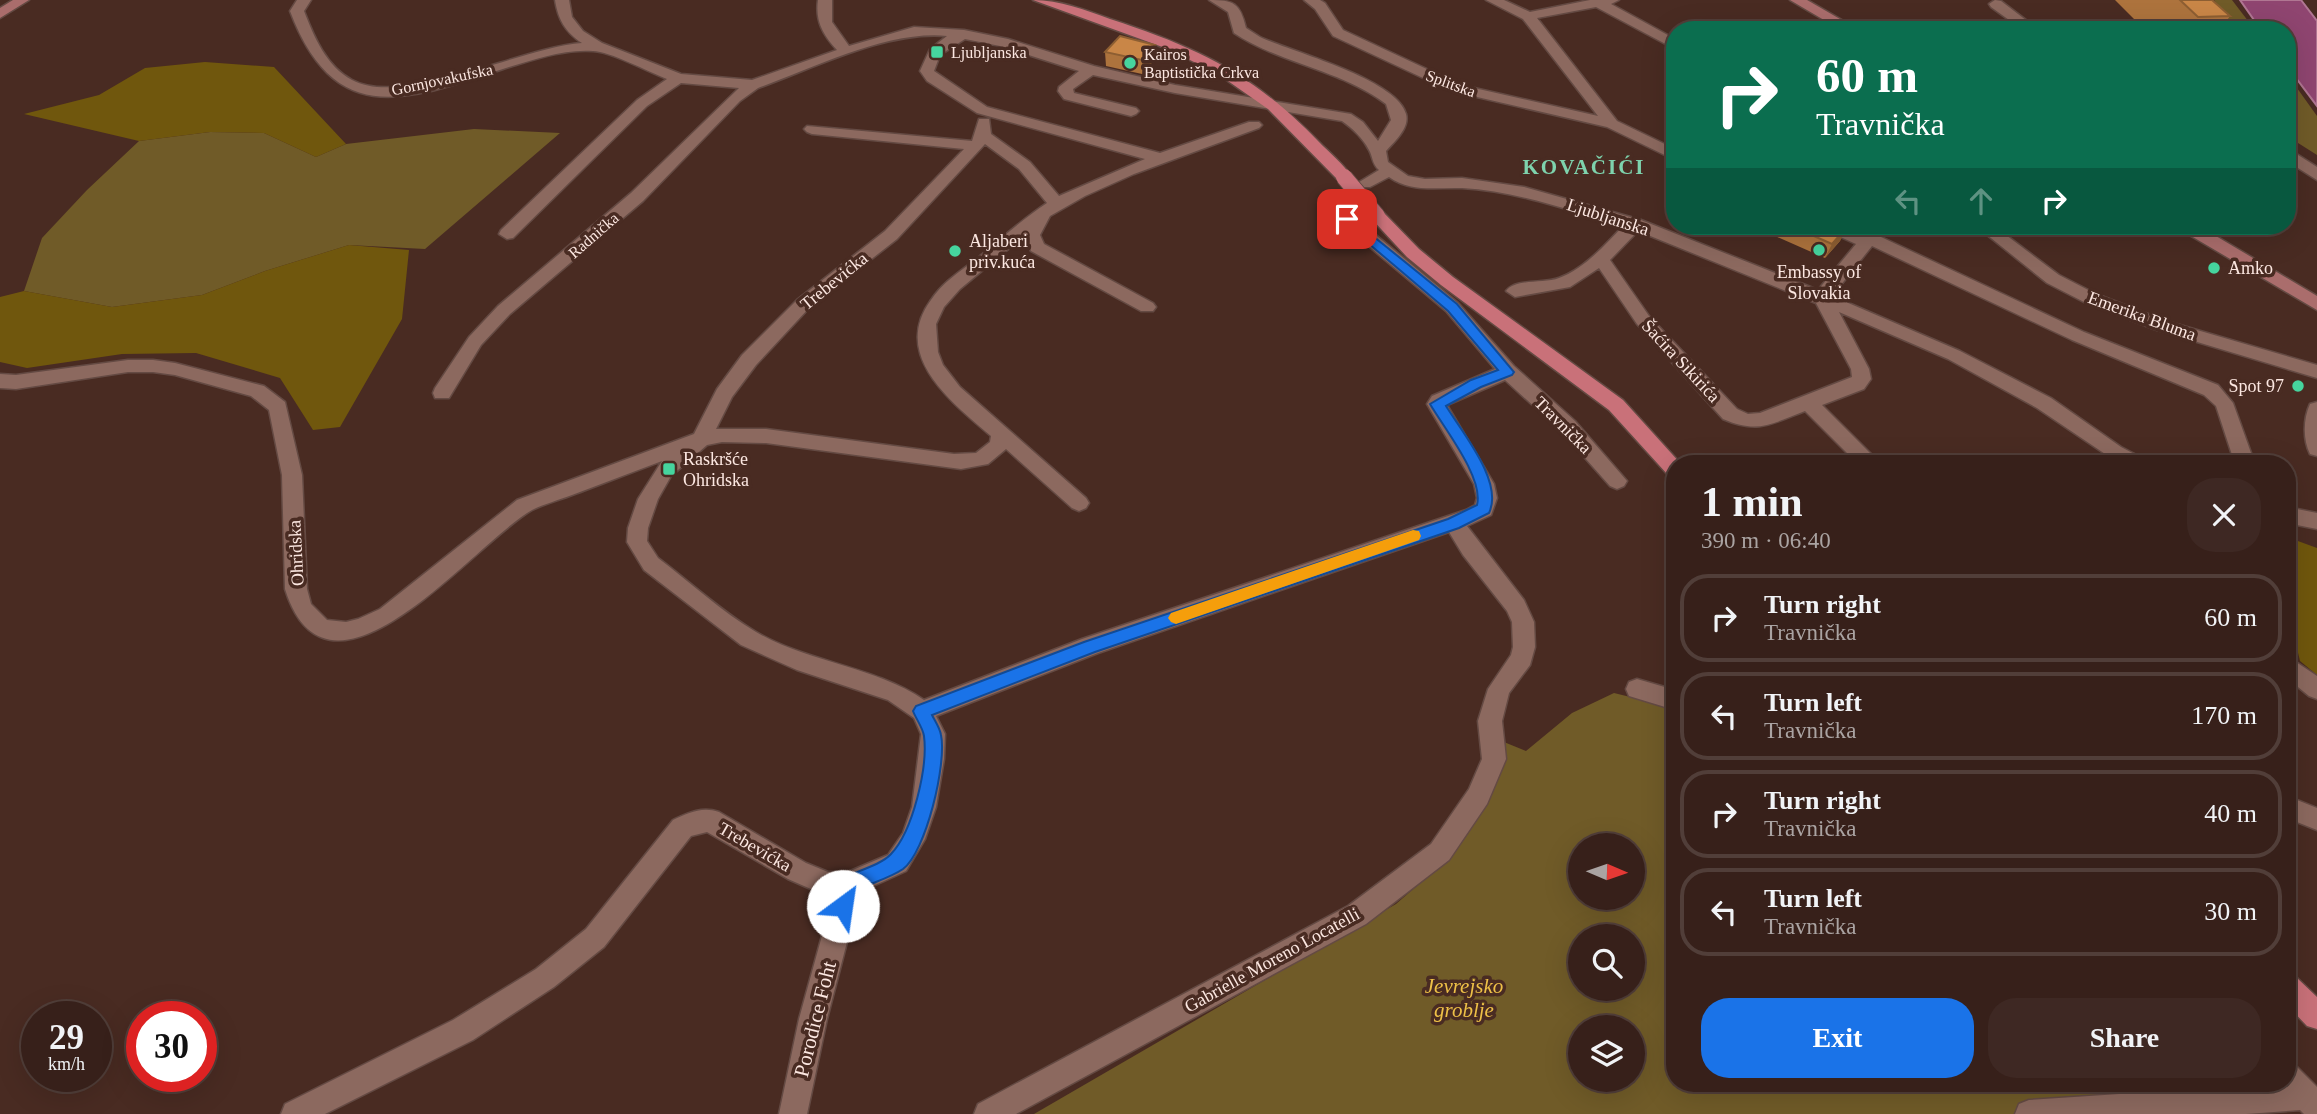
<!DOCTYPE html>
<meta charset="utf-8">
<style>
:root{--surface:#37201a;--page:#3e2823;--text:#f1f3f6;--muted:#aaa3a2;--line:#513e39;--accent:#1a73e8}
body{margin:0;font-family:Georgia,serif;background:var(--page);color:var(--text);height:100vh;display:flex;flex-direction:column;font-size:26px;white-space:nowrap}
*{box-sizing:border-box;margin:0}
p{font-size:23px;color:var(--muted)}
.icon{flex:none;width:38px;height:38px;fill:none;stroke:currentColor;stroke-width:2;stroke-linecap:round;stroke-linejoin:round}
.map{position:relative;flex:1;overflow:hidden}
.side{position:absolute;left:1666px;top:455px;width:630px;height:637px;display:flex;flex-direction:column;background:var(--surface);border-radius:28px;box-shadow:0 7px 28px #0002,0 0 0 2px var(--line)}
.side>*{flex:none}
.banner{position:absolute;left:1666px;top:21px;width:630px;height:214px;border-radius:28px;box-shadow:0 7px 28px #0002,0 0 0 2px var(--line);background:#0b6e4f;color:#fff;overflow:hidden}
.needle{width:46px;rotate:92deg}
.buttons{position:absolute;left:1568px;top:833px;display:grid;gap:14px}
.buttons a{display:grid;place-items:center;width:77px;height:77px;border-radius:50%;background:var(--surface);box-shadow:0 7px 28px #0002,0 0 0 2px var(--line);font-size:35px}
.speed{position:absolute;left:21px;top:1001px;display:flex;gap:14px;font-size:35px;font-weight:700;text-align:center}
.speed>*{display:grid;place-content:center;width:91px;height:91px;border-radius:50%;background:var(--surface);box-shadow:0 7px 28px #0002,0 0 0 2px var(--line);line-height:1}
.speed small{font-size:18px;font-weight:400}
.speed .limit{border:10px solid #d22;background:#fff;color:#111}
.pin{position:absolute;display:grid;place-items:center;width:60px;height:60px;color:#fff;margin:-30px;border-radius:14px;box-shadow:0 4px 10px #0006}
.me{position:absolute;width:77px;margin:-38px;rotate:31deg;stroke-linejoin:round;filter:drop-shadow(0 0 5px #0008)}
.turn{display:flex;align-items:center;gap:24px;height:147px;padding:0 35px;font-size:32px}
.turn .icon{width:91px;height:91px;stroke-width:2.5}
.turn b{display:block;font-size:49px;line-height:60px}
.lanes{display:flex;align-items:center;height:66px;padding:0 35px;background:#0003;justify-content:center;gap:35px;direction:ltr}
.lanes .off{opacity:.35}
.round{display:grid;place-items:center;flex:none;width:74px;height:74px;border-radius:28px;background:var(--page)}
.headline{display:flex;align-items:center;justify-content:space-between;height:119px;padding:0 35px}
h1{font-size:42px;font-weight:800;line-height:52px}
.action{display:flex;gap:14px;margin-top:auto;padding:14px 35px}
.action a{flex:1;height:80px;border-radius:28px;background:var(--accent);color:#fff;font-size:28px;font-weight:800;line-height:80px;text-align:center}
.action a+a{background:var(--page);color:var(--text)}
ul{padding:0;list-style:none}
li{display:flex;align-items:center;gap:21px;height:88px;margin:0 14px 10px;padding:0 21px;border:4px solid var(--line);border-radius:28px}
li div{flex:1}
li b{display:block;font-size:26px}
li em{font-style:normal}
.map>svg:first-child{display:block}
.green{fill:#705b28;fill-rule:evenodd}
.forest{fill:#70570d}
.water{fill:#8f4570;stroke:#b07692;stroke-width:2}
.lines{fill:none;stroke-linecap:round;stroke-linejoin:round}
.minor-casing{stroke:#644a43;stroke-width:3}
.secondary-casing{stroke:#644a43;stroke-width:3}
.primary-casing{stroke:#644a43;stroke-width:3}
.minor{fill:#8c695f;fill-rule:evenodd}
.secondary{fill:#aa6d6c;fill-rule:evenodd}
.primary{fill:#c97179;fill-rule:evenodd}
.primary-bridge-casing{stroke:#644a43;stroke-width:18;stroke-linecap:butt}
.primary-bridge{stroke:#c97179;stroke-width:16}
.wall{fill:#ad733d}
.shaded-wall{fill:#8d5e32}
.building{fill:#c98647;stroke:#8d5e32;stroke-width:2}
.route{fill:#1a73e8;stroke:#114b97;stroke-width:2}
.slow{fill:#f59e0b}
.poi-dot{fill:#46d49e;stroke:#492b22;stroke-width:2.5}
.labels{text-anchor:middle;stroke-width:7;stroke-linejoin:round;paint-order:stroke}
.far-poi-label{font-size:16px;fill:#fce7e1;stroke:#492b22;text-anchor:start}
.far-street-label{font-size:16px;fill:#fce7e1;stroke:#492b22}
.street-label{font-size:18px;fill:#fce7e1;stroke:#492b22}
.poi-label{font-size:18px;fill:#fce7e1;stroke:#492b22;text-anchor:start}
.far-district-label{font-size:21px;font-weight:bold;letter-spacing:2px;fill:#7ed3ad;stroke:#492b22}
.near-park-label{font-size:21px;font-style:italic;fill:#eec047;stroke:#492b22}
.near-street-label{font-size:21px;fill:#fce7e1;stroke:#492b22}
</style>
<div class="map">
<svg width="2317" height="1114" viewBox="0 0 2317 1114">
<rect width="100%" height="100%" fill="#492b22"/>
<!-- green -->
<path class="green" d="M 2214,0 L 2232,0 L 2255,30 L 2236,30 Z
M 2287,74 L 2317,116 L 2317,155 L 2287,136 Z
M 474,129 L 560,133 L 425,249 L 349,245 L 265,271 L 202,295 L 112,307 L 24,291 L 42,238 L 87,190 L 139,141 L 210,132 L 264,133 L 316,157 L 346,144 Z
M 1614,693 L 1675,708 L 1675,1083 L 2239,1083 L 2252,1102 L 2254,1114 L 1034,1114 L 1396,904 L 1442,864 L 1499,740 L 1526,751 L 1572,713 ZM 1580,845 L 1633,845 L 1633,898 L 1580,898 ZM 1580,936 L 1633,936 L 1633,989 L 1580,989 ZM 1580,1027 L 1633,1027 L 1633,1080 L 1580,1080 Z"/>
<!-- forest -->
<path class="forest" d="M 205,62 L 274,67 L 346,144 L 316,157 L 264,133 L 210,132 L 139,141 L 24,114 L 99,95 L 145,68 Z
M 349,245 L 409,250 L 402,319 L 340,427 L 313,430 L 280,378 L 196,353 L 122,354 L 27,368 L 0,362 L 0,297 L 24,291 L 112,307 L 202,295 L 265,271 Z
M 2287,537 L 2317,548 L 2317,675 L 2300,661 L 2295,640 L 2287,633 Z"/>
<!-- water -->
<path class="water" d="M 2240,0 L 2301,0 L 2317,21 L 2317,106 L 2287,66 L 2287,30 L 2261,30 Z"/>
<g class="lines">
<defs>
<path id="minor" d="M 297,0 L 311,0 L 304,11 C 314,37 326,66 352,80 C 403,108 522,47 582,43 C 565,32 558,19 555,0 L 569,0 L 572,17 L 583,31 L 602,43 L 681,74 L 752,80 L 837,50 C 823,35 815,21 818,0 L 832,0 L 832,22 L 849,46 L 914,27 L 964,30 L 1008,39 L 1094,66 L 1175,85 L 1351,114 L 1363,122 L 1378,141 L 1391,120 L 1386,104 C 1341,70 1281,64 1234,33 L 1228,12 L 1209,0 C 1234,0 1240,3 1246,28 L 1260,37 C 1292,52 1397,79 1406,114 C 1410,128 1394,142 1386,151 L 1388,162 L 1408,176 L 1425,179 L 1462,178 L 1524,187 L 1641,220 L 1818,290 L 1856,244 L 1825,230 L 1823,226 L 1844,226 L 1864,235 L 1873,226 L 1891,226 L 1881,237 L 2084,332 L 2218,385 L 2233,403 L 2255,464 L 2235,464 L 2216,406 L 2204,395 L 2072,340 L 1872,246 L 1832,296 L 1960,351 L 2051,398 L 2121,447 L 2144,459 L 2147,464 L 2120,464 L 2037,408 L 1948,359 L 1839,312 L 1869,369 L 1871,379 L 1864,389 L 1822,405 L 1881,464 L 1858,464 L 1805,411 C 1771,424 1758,434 1723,419 L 1637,324 L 1599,268 L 1570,287 L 1515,297 L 1506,291 C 1516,278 1544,284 1559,278 C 1584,269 1605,245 1623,226 C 1571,211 1517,191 1462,188 C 1437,187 1411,193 1389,177 L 1370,187 L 1358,187 L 1356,184 L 1379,170 C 1372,164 1373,157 1369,150 C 1363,138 1352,128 1342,121 L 1175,93 L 1093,75 L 1073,89 L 1074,93 L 1136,108 L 1139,111 L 1136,114 L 1131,116 L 1064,99 L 1058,91 L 1059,87 L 1079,71 L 1000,46 L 965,39 L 940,55 L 934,71 L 987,107 L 1160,153 L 1249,122 L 1259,122 L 1262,125 L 1259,128 L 1134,174 L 1085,196 L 1050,216 L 1040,235 L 1044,244 L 1153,303 L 1156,307 L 1153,311 L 1141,311 L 1031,251 L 1024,236 L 960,289 L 944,307 L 936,324 L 938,352 L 943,365 L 960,387 L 1086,498 L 1089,503 L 1086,508 L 1079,511 L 1072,508 L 1006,449 L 988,464 L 961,469 L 766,443 L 722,442 L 707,445 L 671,476 L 658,499 L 648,528 L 647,541 L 658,558 C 690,582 722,612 756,632 C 809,663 874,666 924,700 L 1082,639 L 1466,510 L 1475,505 L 1477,498 L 1474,484 L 1427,404 L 1432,396 L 1495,369 L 1446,311 L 1341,223 L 1332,199 L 1340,194 L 1346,195 L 1354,217 L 1458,303 L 1514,366 L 1575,421 L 1627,481 L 1624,486 L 1617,489 L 1610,486 L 1561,431 L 1505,380 L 1447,405 L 1494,484 L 1497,498 L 1491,515 L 1467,526 L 1524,600 L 1534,622 L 1535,647 L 1530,665 L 1509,693 L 1502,721 L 1506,759 L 1487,804 L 1449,860 L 1366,924 L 1016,1114 L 974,1114 L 978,1104 L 1348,906 L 1431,844 L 1469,789 L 1482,759 L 1478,721 L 1488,689 L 1511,655 L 1513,647 L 1512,622 L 1507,611 L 1463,555 L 1449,532 L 1098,653 L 936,716 L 945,734 L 944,759 L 936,807 L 925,839 L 906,871 L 860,892 L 827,1019 L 807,1114 L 779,1114 L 799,1019 L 833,896 L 827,896 L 788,879 L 707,832 L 691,836 L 604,947 L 554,987 L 473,1040 L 325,1114 L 281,1114 L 285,1104 L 453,1020 L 536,969 L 586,929 L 673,820 C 688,813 702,806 719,812 L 806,863 L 828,872 L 848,872 L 888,855 L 903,833 L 912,807 L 921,734 L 914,718 L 888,700 L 797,670 L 741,645 L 644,570 L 627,542 L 628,528 L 638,499 L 662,461 C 632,472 602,484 572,495 C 559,500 544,504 532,510 C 475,542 329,729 285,589 L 282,475 L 269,410 L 251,396 L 175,375 L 153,372 L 128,372 L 16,389 L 0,388 L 0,374 L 16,375 L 128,360 L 153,360 L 175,363 L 264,386 L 285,402 L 302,475 L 307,589 L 311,604 L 327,620 L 346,622 L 358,619 L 380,609 L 517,500 L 694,434 L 717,389 L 742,355 L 797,300 L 885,231 L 964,149 L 812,134 L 807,132 L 804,129 L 807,126 L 972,141 L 979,119 L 989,119 L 991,134 L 1030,162 L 1059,196 L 1145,159 L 977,113 L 927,81 L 920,71 L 930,49 L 947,36 C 888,30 814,68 758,88 L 740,101 L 643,201 L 510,314 L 481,345 L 449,398 L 435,398 L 433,393 L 435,388 L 469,337 L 498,306 L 631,193 L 739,88 L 681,83 L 647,106 L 513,238 L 507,239 L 499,234 L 501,230 L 637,100 L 667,79 C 649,72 609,51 593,51 C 564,49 536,59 509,67 C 410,99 336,132 290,11 ZM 985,144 L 1019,169 L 1047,203 C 1021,220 999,241 975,260 C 959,272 942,283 931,300 C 890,356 953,403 991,436 L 990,442 L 976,453 L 954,454 L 766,429 L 716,429 L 732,397 L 756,365 L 809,308 L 897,239 ZM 1638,231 L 1816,303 L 1851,369 L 1852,377 L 1760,413 L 1748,414 L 1737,409 L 1649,316 L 1610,260 Z
M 1304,0 L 1320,0 L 1325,3 L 1343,30 L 1461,85 L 1598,116 L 1523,19 L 1486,0 L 1504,0 L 1530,12 L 1590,0 L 1619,0 L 1611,4 L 1675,39 L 1675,49 L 1596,7 L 1537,18 L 1617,121 L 1675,149 L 1675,160 L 1607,127 L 1451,91 L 1333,36 L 1315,9 Z
M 1995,0 L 2001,1 L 2039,30 L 2023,30 L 1991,7 L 1989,4 Z
M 2287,148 L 2317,167 L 2317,180 L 2287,161 Z
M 1976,226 L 1994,226 L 2059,275 L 2096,294 L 2166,321 L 2317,365 L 2317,378 L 2154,329 L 2084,302 L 2047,283 Z
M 2317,402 L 2317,456 L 2310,454 C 2303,440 2303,419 2310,404 Z
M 2287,507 L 2317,513 L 2317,529 L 2287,523 Z
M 2287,656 L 2317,676 L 2317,699 L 2309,696 L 2287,678 Z
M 1637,679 L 1675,690 L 1675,710 L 1629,696 L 1626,689 L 1629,682 Z
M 2287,796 L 2317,808 L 2317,830 L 2287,818 Z
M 2287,1063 L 2297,1067 L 2317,1087 L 2317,1114 L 2304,1114 L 2300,1110 L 2246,1114 L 2015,1114 L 2019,1104 L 2029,1100 L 2287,1083 Z"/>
<path id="secondary" d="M 13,0 L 29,0 L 0,18 L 0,8 Z
M 1790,0 L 1807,0 L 1859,30 L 1841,30 Z
M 2179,226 L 2199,226 L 2317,296 L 2317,310 L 2181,230 Z"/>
<path id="primary" d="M 1033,0 C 1060,0 1085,10 1110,19 C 1199,48 1253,74 1319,142 C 1330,153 1343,164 1352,177 L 1350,180 L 1338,180 L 1268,109 L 1218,74 L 1168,49 Z
M 1377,211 L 1383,212 L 1419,249 L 1453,277 L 1623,400 L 1681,464 L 1675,464 L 1675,477 L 1668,475 L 1609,410 L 1441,285 L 1407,257 L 1369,216 Z
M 2287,973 L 2296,977 L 2317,997 L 2317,1029 L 2307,1026 L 2287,1005 Z"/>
</defs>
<!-- minor casing -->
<use href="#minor" class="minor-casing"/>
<!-- secondary casing -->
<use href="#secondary" class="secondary-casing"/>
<!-- primary casing -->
<use href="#primary" class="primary-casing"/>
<!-- minor -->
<use href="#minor" class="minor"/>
<!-- secondary -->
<use href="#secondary" class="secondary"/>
<!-- primary -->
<use href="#primary" class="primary"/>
<defs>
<path id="primary-bridge" d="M 1344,177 L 1377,216"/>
</defs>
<!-- primary-bridge casing -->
<use href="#primary-bridge" class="primary-bridge-casing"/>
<!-- primary-bridge -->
<use href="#primary-bridge" class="primary-bridge"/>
</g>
<!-- wall -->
<path class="wall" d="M 2115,0 L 2212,0 L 2230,16 L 2220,30 L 2145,30 Z
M 1155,45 L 1155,59 L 1142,74 L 1106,66 L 1105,52 Z
M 1780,226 L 1846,226 L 1840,241 L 1825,258 L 1775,236 Z"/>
<!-- shaded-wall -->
<path class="shaded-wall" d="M 1155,45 L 1155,59 L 1142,74 L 1142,60 Z
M 1847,227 L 1840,241 L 1825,258 L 1832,244 Z"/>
<!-- building -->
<path class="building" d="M 2180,0 L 2212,0 L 2230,16 L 2198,17 Z
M 1120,36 L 1155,45 L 1142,60 L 1105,52 Z
M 1791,226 L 1846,226 L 1847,227 L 1832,244 Z"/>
<!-- route -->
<path class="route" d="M 1347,215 L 1457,304 L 1514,372 L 1512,375 L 1481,387 L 1446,406 C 1462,432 1504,482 1489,513 L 1459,528 L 1095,652 L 932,715 C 935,721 940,728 941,735 C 947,763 926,852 903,869 C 890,878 871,883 857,890 L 850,913 L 843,916 L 836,913 L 834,906 L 843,878 C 857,871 881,865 891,854 C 913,831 928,767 924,736 C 923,728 916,719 913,711 L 916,706 L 1084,642 L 1448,519 L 1477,505 C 1484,478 1444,428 1430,404 L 1471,380 L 1498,370 L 1448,311 L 1342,221 L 1340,219 Z"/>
<!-- slow -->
<path class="slow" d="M 1413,530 L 1419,531 L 1421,536 L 1419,540 L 1176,624 L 1171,622 L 1168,618 L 1171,613 Z"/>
<!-- markers -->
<g class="poi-dot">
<rect x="930" y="45" width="14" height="14" rx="3.5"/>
<circle cx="1130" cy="63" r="7"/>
<circle cx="1819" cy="250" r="7"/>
<circle cx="955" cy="251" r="7"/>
<circle cx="2214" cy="268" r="7"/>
<circle cx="2298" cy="386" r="7"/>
<rect x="662" y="462" width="14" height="14" rx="3.5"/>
</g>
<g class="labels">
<!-- far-poi labels -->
<g class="far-poi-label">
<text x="951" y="58">Ljubljanska</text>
<text x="1144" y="60">Kairos<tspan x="1144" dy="18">Baptistička Crkva</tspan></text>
</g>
<!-- far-street labels -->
<g class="far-street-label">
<text transform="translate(442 79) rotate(-12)" y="6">Gornjovakufska</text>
<text transform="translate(1451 83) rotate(20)" y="6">Splitska</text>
<text transform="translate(593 235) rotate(-41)" y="6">Radnička</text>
</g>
<!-- street labels -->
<g class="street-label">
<text transform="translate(1608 217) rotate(18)" y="6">Ljubljanska</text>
<text transform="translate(834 281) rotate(-39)" y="6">Trebevićka</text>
<text transform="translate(2142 316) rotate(20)" y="6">Emerika Bluma</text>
<text transform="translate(1681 361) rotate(47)" y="6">Šaćira Sikirića</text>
<text transform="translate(1563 425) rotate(45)" y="6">Travnička</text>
<text transform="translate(296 553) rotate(-93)" y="6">Ohridska</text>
<text transform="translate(755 847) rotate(30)" y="6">Trebevićka</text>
<text transform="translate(1272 960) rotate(-29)" y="6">Gabrielle Moreno Locatelli</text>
</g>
<!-- poi labels -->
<g class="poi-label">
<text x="969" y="247">Aljaberi<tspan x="969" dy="21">priv.kuća</tspan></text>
<text x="2228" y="274">Amko</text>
<text x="1819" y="278" text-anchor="middle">Embassy of<tspan x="1819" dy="21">Slovakia</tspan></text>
<text x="2284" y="392" text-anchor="end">Spot 97</text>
<text x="683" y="465">Raskršće<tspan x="683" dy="21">Ohridska</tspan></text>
</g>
<!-- far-district labels -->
<g class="far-district-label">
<text x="1584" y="174">KOVAČIĆI</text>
</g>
<!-- near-park labels -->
<g class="near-park-label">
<text x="1464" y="993">Jevrejsko<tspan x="1464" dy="24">groblje</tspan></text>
</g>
<!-- near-street labels -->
<g class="near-street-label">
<text transform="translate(815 1019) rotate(-76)" y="7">Porodice Foht</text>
</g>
</g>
</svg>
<div class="buttons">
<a><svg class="needle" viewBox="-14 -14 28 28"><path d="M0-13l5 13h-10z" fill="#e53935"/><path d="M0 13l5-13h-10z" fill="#aaa3a2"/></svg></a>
<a><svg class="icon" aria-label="search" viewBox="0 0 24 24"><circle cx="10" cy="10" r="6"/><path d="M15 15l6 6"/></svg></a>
<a><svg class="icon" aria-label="layers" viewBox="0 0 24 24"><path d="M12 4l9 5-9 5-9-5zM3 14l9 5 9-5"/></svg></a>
</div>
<div class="speed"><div>29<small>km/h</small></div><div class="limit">30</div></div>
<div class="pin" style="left:1347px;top:219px;background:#d93025"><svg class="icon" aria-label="arrive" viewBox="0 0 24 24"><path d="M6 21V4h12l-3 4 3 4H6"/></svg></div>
<svg class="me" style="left:843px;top:906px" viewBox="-20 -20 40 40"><circle r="19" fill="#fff"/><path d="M0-13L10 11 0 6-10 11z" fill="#1a73e8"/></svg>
<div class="banner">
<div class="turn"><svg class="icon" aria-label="right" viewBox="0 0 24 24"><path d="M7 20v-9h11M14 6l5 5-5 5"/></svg><div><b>60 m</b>Travnička</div></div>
<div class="lanes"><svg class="icon off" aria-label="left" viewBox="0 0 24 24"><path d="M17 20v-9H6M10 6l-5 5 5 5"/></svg><svg class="icon off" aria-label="ahead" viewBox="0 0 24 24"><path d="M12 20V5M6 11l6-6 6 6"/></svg><svg class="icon" aria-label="right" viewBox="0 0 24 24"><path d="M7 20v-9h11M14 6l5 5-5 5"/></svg></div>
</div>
<section class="side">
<div class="headline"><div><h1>1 min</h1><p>390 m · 06:40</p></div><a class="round"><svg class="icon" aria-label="close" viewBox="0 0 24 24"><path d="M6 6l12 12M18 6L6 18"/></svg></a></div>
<ul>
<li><svg class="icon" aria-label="right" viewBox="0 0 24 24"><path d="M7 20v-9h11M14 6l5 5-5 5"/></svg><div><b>Turn right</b><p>Travnička</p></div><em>60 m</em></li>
<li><svg class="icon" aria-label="left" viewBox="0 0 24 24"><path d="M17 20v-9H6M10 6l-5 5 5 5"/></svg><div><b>Turn left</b><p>Travnička</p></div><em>170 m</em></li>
<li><svg class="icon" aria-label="right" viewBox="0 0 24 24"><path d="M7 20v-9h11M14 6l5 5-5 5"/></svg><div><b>Turn right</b><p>Travnička</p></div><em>40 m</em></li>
<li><svg class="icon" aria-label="left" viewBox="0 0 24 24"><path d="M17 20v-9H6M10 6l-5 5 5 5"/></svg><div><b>Turn left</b><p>Travnička</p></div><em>30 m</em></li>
</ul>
<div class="action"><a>Exit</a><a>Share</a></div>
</section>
</div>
